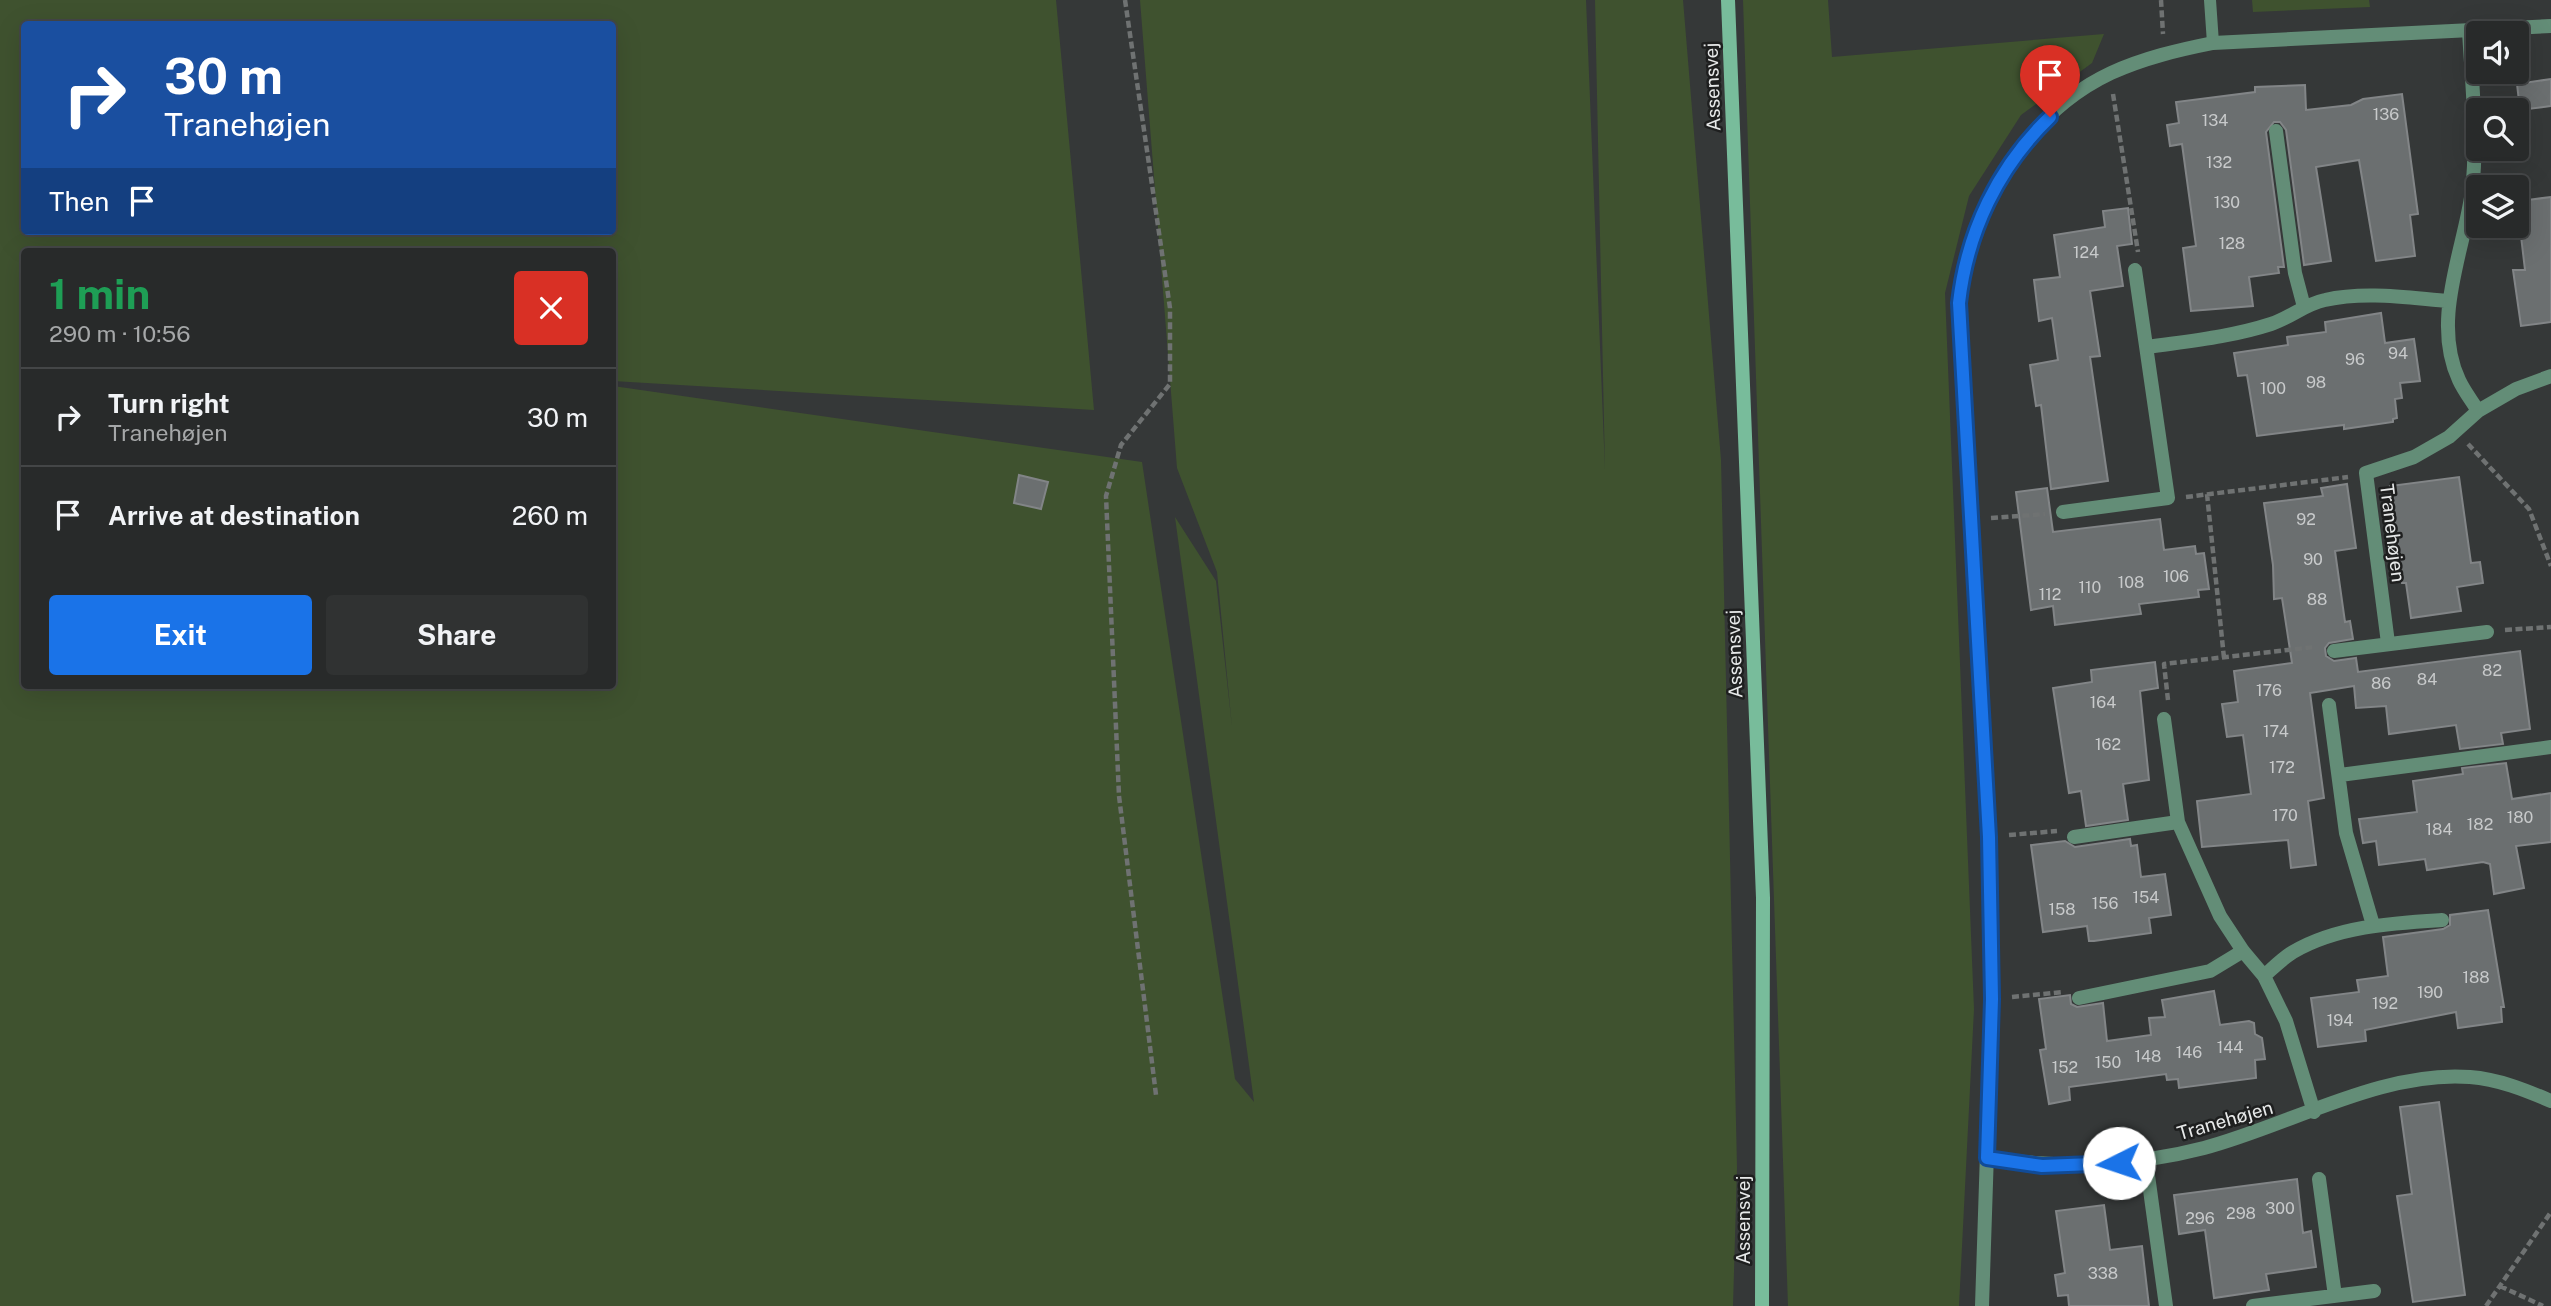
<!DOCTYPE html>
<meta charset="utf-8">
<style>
:root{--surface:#282a2a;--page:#303232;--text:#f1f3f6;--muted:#a5a7a8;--line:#444647;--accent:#1a73e8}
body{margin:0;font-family:"Public Sans",sans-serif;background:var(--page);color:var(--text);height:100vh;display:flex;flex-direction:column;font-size:26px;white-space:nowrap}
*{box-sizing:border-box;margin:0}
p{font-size:23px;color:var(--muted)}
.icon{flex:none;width:38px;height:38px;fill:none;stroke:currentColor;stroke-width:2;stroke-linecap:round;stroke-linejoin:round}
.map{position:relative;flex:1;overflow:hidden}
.drawer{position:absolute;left:21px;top:248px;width:595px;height:441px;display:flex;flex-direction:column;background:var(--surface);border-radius:7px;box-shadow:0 7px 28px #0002,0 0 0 2px var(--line)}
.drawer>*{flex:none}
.hud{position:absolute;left:21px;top:21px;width:595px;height:214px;border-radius:7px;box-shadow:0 7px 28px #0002,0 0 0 2px var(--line);background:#1a4fa0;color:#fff;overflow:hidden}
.fabs{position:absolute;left:2466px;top:21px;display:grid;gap:14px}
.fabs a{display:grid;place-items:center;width:63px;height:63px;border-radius:7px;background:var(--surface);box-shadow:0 7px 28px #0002,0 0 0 2px var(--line);font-size:35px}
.pin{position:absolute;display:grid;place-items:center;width:60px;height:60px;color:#fff;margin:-72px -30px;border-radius:50% 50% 50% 0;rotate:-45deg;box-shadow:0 0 7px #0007}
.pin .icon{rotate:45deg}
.me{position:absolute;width:77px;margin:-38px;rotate:266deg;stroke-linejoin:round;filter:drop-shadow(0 0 5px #0008)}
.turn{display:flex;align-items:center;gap:24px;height:147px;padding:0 28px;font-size:32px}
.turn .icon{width:91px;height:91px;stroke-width:2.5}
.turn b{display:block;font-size:49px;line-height:60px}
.then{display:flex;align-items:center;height:66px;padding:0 28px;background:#0003;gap:14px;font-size:26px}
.round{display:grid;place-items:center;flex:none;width:74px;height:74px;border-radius:7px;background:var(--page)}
.headline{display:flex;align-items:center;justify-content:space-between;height:119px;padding:0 28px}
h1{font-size:42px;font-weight:700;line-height:52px;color:#1e9e55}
.button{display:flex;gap:14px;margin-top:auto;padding:14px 28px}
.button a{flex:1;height:80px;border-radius:7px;background:var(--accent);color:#fff;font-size:28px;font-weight:700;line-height:80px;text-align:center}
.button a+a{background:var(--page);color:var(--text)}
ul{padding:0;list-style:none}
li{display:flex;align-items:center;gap:21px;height:98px;padding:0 28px;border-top:2px solid var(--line)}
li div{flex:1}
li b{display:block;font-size:26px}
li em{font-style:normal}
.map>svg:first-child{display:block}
.green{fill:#3f522f;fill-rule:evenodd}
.building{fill:#6b6f70;stroke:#828587;stroke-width:2}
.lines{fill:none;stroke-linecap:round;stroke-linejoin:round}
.path{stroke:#6f7272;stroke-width:4.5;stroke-dasharray:7 3.5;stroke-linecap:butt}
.service{stroke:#638d77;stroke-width:12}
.minor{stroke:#638d77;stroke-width:14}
.secondary{stroke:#78bc9b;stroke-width:14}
.route-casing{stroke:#114b97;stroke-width:18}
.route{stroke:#1a73e8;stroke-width:12}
.labels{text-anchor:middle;stroke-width:5;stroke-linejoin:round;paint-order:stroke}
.number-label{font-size:16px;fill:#c8cacb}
.street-label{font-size:19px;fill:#e7e9e9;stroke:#1e1f1f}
</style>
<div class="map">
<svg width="2551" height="1306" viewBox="0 0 2551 1306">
<rect width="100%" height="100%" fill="#353838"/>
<!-- green -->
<path class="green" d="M 0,0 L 1056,0 L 1094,410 L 613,381 L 612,252 L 24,252 L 24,686 L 612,686 L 613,386 L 1142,462 L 1235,1079 L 1254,1102 L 1175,517 L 1216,581 L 1232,727 L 1217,572 L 1177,468 L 1140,0 L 1586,0 L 1605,470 L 1595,0 L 1683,0 L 1721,460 L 1737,1167 L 1733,1306 L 0,1306 ZM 24,24 L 612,24 L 612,231 L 24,231 Z
M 1743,0 L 1828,0 L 1832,57 L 2104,34 L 2092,63 L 2021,115 L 1969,196 L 1945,293 L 1974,1009 L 1959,1306 L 1788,1306 Z
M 2252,0 L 2369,0 L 2370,7 L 2253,12 Z"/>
<!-- building -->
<path class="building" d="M 2551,79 L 2551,106 L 2520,110 L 2517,84 Z
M 2305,85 L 2306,110 L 2351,105 L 2363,99 L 2402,94 L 2418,214 L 2410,215 L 2415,256 L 2376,261 L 2359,160 L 2316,167 L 2331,261 L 2304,265 L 2286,130 L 2280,122 L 2274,122 L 2266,132 L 2284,267 L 2278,267 L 2279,273 L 2249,277 L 2253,306 L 2191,311 L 2183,248 L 2196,246 L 2182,144 L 2170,146 L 2167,125 L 2179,123 L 2176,102 L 2255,92 L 2255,87 Z
M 2551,197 L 2551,322 L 2521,326 L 2513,270 L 2525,270 L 2519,219 L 2529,218 L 2527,200 Z
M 2128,208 L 2132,244 L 2117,246 L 2123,286 L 2090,291 L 2100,356 L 2090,357 L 2108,481 L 2051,489 L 2041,405 L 2036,406 L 2030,365 L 2058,360 L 2052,318 L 2039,321 L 2034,280 L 2060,277 L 2054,235 L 2105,227 L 2103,211 Z
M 2381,313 L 2385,343 L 2414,339 L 2420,381 L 2400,383 L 2402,398 L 2395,399 L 2397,418 L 2393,419 L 2393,422 L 2344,429 L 2344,425 L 2257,436 L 2247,375 L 2238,376 L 2234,353 L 2288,345 L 2287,337 L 2326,332 L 2325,322 Z
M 1019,475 L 1048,482 L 1041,509 L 1014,503 Z
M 2459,477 L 2471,563 L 2480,562 L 2483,583 L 2457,587 L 2461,611 L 2411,618 L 2406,583 L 2402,583 L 2390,486 Z
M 2347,484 L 2356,548 L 2335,551 L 2345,622 L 2350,621 L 2353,639 L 2329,643 L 2325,648 L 2326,656 L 2334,661 L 2356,658 L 2358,672 L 2520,651 L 2530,729 L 2501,733 L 2503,744 L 2460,749 L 2456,725 L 2389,734 L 2386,706 L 2356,708 L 2354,686 L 2310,693 L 2324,798 L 2308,801 L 2316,865 L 2291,868 L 2288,840 L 2202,847 L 2197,801 L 2251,794 L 2243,735 L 2227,737 L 2222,704 L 2238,702 L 2234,671 L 2292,663 L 2282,598 L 2274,599 L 2273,565 L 2264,503 L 2323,496 L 2321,488 Z
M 2047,488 L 2053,532 L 2160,519 L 2164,550 L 2195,546 L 2196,554 L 2204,553 L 2209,589 L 2198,590 L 2199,597 L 2139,604 L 2141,614 L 2055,625 L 2053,606 L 2031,610 L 2016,492 Z
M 2155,662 L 2158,688 L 2140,691 L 2149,780 L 2123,784 L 2128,820 L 2086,826 L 2081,791 L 2069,793 L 2053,688 L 2092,682 L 2091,670 Z
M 2506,763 L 2512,799 L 2551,793 L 2551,842 L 2516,846 L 2524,888 L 2494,894 L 2490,864 L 2483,862 L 2427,870 L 2425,859 L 2379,865 L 2376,841 L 2363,843 L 2359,819 L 2417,812 L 2413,781 L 2463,774 L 2462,768 Z
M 2130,839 L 2131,846 L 2137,845 L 2141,877 L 2165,874 L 2171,915 L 2149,918 L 2151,933 L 2094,941 L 2089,941 L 2087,926 L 2043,932 L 2031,845 L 2065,841 L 2075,847 Z
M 2488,910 L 2504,1007 L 2501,1007 L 2502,1022 L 2458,1028 L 2456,1012 L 2365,1030 L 2366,1041 L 2318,1047 L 2311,998 L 2359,992 L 2357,980 L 2388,976 L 2383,937 L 2443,929 L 2450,925 L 2450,915 Z
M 2214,991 L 2220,1025 L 2249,1021 L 2254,1023 L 2255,1034 L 2262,1038 L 2265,1059 L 2255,1060 L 2256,1078 L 2179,1088 L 2178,1079 L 2167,1080 L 2166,1074 L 2069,1087 L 2070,1100 L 2049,1104 L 2040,1050 L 2046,1049 L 2039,999 L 2070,995 L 2071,1004 L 2077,1007 L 2103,1003 L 2107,1041 L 2151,1035 L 2149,1018 L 2165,1017 L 2162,1000 Z
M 2439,1102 L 2465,1295 L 2413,1302 L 2397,1196 L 2412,1194 L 2400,1107 Z
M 2297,1179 L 2303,1233 L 2311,1231 L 2316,1267 L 2266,1274 L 2269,1290 L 2214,1298 L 2205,1230 L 2179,1234 L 2174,1195 Z
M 2104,1205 L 2110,1250 L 2142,1246 L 2149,1306 L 2069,1306 L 2068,1295 L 2058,1296 L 2055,1275 L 2065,1273 L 2056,1211 Z"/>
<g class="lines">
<!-- path -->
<path class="path" d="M 1125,0 L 1170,308 L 1170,384 L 1121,445 L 1106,496 L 1119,796 L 1156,1095
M 2161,0 L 2163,34
M 2113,94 L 2138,252
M 2468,444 L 2529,509 L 2551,566
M 2207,494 L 2224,658
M 2186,497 L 2348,477
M 1991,518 L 2045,514
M 2505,630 L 2551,627
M 2168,700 L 2164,664 L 2314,647
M 2009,835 L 2057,831
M 2012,997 L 2063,992
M 2500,1286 L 2543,1306
M 2486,1306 L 2551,1212"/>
<!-- service -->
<path class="service" d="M 2210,0 L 2213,43"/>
<!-- minor -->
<path class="minor" d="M 2469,31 C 2472,84 2478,138 2472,191 C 2464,251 2431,320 2459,380 C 2464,391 2472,401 2478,411
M 2276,131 L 2295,273 L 2304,307
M 2148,347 C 2189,341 2231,337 2271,324 C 2290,318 2305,304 2325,300 C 2365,291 2409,298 2449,301
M 2063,512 L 2168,498 L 2135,270
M 2388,643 L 2366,473 L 2414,457 L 2449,437 L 2478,411 L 2516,389 L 2551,376
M 2334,651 L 2487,632
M 2329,705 L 2346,833 L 2373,925
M 2164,719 L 2178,822 L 2220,916 L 2243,951 L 2264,976 L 2286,1021 L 2314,1112
M 2340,775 L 2551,747
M 2074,837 L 2178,822
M 2264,976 C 2273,968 2283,958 2293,952 C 2337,926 2393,923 2442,920
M 2079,998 L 2210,971 L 2243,951
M 1987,1158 C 2061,1168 2131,1167 2204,1148 C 2288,1126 2382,1070 2470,1077 C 2498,1079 2525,1090 2551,1101
M 2146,1161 L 2166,1306
M 2319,1179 L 2335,1296
M 1982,1306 L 1992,999 L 1989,837 L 1959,303 C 1970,210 2024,114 2111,73 C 2144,58 2178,50 2213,43 L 2551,26
M 2253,1306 L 2374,1291"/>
<!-- secondary -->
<path class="secondary" d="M 1728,0 L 1763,898 L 1762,1306"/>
</g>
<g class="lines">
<defs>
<path id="route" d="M 2050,117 C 1998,167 1967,232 1959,303 L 1989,837 L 1992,999 L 1987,1158 L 2042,1166 L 2119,1163"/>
</defs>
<!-- route casing -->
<use href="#route" class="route-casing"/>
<!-- route -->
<use href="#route" class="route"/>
</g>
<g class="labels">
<!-- number labels -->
<g class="number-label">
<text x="2386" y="120">136</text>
<text x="2215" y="126">134</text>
<text x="2219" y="168">132</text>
<text x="2227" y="208">130</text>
<text x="2232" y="249">128</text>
<text x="2086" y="258">124</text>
<text x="2398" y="359">94</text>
<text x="2355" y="365">96</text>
<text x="2316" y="388">98</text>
<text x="2273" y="394">100</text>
<text x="2306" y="525">92</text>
<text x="2313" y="565">90</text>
<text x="2176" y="582">106</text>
<text x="2131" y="588">108</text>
<text x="2090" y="593">110</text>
<text x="2050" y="600">112</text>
<text x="2317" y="605">88</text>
<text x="2492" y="676">82</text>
<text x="2427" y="685">84</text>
<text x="2381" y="689">86</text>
<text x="2269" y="696">176</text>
<text x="2103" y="708">164</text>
<text x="2276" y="737">174</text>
<text x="2108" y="750">162</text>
<text x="2282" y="773">172</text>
<text x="2285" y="821">170</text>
<text x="2520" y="823">180</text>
<text x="2480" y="830">182</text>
<text x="2439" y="835">184</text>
<text x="2146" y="903">154</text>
<text x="2105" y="909">156</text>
<text x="2062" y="915">158</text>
<text x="2476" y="983">188</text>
<text x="2430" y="998">190</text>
<text x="2385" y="1009">192</text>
<text x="2340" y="1026">194</text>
<text x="2230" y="1053">144</text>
<text x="2189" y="1058">146</text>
<text x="2148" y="1062">148</text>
<text x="2108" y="1068">150</text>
<text x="2065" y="1073">152</text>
<text x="2280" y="1214">300</text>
<text x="2241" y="1219">298</text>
<text x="2200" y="1224">296</text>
<text x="2103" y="1279">338</text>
</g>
<!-- street labels -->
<g class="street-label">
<text transform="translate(1712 87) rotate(-92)" y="7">Assensvej</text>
<text transform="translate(2393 533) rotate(83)" y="7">Tranehøjen</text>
<text transform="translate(1734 654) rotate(-92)" y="7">Assensvej</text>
<text transform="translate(2225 1120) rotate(-16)" y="7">Tranehøjen</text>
<text transform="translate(1743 1220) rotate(-90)" y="7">Assensvej</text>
</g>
</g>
</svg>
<div class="fabs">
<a><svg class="icon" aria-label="sound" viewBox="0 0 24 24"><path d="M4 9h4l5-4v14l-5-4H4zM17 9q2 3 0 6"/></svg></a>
<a><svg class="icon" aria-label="search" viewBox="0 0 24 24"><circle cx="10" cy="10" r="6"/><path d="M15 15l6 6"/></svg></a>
<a><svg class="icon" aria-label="layers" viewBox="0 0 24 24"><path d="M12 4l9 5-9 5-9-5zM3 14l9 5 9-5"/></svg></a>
</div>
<div class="pin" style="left:2050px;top:117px;background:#d93025"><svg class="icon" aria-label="arrive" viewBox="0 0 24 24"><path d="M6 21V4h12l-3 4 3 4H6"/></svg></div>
<svg class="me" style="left:2119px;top:1163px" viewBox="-20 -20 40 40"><circle r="19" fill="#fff"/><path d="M0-13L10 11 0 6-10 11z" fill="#1a73e8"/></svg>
<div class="hud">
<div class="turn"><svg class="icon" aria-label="right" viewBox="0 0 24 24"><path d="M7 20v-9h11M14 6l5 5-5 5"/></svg><div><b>30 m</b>Tranehøjen</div></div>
<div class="then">Then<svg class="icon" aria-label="arrive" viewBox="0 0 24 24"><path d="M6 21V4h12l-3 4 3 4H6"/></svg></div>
</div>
<section class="drawer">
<div class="headline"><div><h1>1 min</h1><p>290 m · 10:56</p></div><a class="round" style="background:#d93025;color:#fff"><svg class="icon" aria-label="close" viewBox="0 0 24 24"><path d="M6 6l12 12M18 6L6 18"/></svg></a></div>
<ul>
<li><svg class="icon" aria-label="right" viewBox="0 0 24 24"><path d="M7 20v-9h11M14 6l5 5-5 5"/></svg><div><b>Turn right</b><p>Tranehøjen</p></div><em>30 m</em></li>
<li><svg class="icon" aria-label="arrive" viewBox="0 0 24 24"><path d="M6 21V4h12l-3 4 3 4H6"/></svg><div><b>Arrive at destination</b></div><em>260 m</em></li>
</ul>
<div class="button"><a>Exit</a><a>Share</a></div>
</section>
</div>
